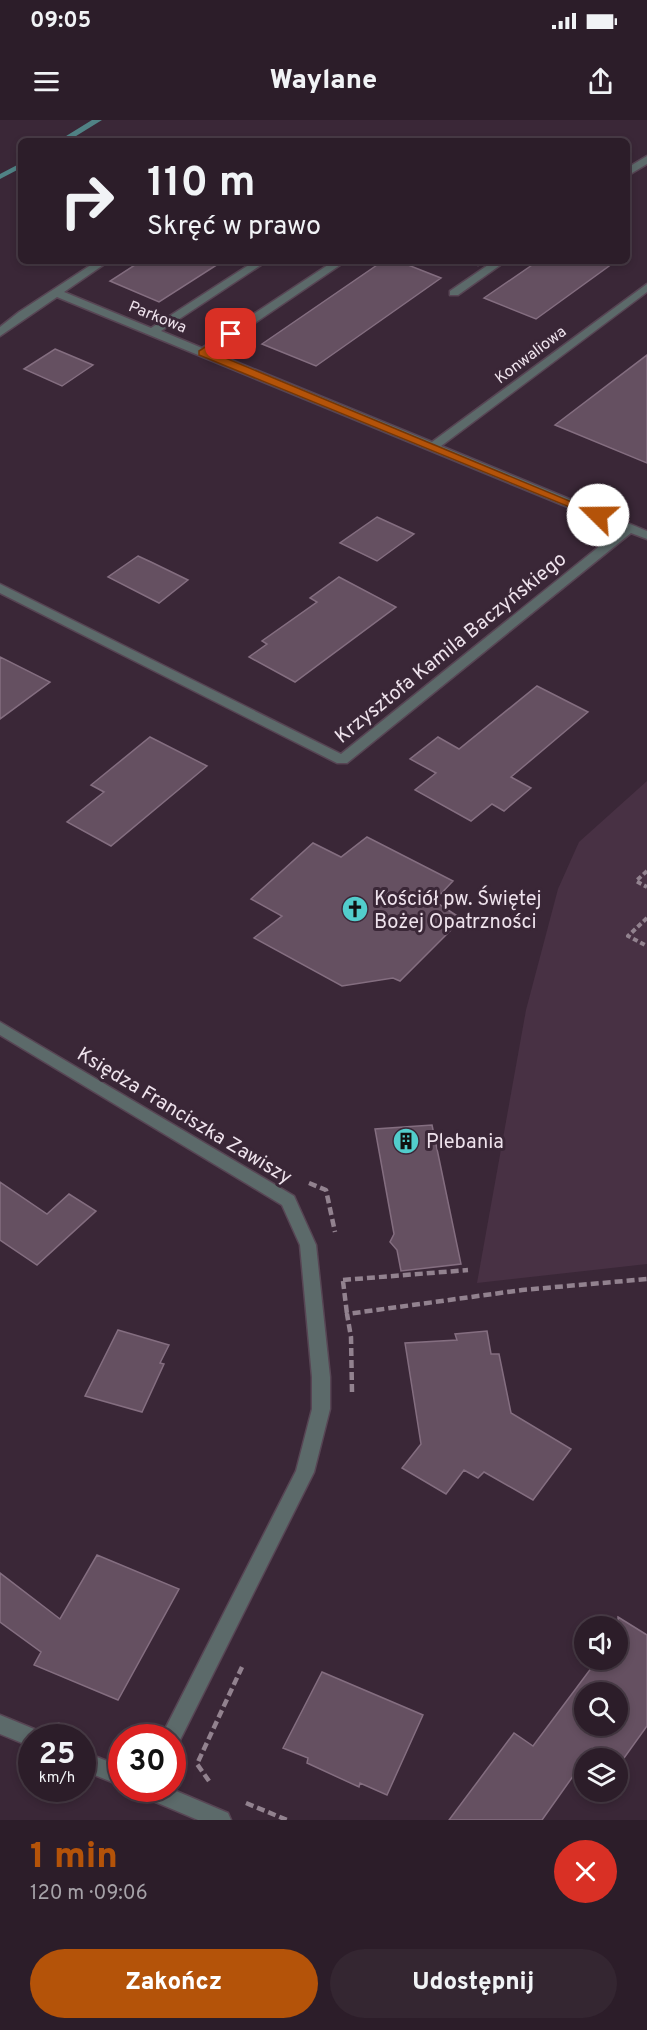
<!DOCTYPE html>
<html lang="pl">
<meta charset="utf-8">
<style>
:root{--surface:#2c1d29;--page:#342631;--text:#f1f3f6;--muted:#a6a2a8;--line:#483b46;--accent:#b45309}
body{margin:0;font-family:Overpass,sans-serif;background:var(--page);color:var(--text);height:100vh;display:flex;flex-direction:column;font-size:22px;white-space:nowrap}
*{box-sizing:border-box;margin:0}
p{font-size:20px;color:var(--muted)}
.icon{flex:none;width:33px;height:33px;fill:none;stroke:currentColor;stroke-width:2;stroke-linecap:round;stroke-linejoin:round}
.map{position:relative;height:1700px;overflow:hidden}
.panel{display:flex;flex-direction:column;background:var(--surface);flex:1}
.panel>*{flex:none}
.banner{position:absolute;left:18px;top:18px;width:612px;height:126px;border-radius:9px;box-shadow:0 3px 9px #0003,0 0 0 2px var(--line);background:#2c1d29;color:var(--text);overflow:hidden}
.controls{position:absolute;left:574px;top:1496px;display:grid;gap:12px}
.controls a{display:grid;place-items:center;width:54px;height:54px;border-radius:50%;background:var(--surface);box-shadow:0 3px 9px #0003,0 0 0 2px var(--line);font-size:30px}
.speed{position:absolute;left:18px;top:1604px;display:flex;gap:12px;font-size:30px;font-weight:700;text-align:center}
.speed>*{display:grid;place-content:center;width:78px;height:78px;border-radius:50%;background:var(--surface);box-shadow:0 3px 9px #0003,0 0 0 2px var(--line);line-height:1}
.speed small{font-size:15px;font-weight:400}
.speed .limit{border:9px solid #d22;background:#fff;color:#111}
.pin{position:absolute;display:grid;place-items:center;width:51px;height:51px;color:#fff;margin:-26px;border-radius:12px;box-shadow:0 3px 9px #0006}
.me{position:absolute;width:66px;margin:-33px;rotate:292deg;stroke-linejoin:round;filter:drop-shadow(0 0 4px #0008)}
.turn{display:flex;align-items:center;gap:21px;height:126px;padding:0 30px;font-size:27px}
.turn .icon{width:78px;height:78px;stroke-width:2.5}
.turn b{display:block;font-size:42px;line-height:51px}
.round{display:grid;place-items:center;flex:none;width:63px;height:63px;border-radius:32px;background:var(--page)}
.overview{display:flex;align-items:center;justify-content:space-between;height:102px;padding:0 30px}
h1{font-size:36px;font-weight:800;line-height:45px;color:var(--accent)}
.action{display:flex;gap:12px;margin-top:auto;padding:12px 30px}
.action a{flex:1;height:69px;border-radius:36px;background:var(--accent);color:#fff;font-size:24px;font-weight:800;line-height:69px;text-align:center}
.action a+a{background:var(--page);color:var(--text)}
.status{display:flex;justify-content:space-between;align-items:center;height:42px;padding:0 30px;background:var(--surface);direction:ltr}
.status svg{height:16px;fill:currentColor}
header{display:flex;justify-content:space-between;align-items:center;height:78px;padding:0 30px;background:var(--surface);font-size:27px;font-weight:800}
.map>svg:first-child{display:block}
.built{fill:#483144}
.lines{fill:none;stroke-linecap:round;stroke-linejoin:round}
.stream{fill:#508285;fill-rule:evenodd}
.building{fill:#655061;stroke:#846e80;stroke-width:1.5;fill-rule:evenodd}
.minor-casing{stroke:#574554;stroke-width:3}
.path-far1{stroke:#92828f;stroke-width:4;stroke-dasharray:5 3;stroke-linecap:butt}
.path{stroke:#92828f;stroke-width:4.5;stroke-dasharray:8 4;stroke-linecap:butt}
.minor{fill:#5c6a6a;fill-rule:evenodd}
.route{fill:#b45309;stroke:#753606;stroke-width:1.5}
.labels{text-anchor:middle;stroke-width:6;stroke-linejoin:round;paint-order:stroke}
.far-street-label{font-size:16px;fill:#eee2ec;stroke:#3a2737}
.street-label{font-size:20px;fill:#eee2ec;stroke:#3a2737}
.poi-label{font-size:20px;fill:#eee2ec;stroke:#3a2737;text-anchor:start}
</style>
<div class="status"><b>09:05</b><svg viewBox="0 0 49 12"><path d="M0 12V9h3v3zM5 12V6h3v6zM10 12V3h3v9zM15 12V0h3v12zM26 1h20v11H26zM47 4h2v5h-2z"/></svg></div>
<header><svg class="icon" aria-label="menu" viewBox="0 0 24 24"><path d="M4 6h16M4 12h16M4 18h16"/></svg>Waylane<svg class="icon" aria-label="share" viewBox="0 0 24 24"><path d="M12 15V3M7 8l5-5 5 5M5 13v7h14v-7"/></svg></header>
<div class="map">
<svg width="647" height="1700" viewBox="0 0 647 1700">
<rect width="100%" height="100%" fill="#3a2737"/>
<!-- built -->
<path class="built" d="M 647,661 L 647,1144 L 477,1163 L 526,890 L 558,769 L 579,722 Z"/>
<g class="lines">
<!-- stream -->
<path class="stream" d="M 92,0 L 102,0 L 68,21 L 58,21 Z
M 21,43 L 21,48 L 0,59 L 0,54 Z"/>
</g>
<!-- building -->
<path class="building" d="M 141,141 L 223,141 L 159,182 L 110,161 Z
M 383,141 L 398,141 L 441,158 L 316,246 L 262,224 Z
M 538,141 L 616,141 L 536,199 L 484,178 Z
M 55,229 L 93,245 L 62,266 L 24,249 Z
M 647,235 L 647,343 L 555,305 Z
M 377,397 L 414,414 L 377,441 L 340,423 Z
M 138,436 L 151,442 L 188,460 L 159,483 L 108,457 Z
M 339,457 L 396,487 L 295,562 L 249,537 L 267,524 L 262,521 L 317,482 L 310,478 Z
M 0,537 L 50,562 L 0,599 Z
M 537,566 L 588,592 L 511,657 L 531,668 L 504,691 L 492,684 L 471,701 L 415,670 L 436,653 L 410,639 L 438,617 L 459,629 Z
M 150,617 L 207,646 L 111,726 L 67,702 L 104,672 L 91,665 Z
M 367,717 L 453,761 L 434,781 L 462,799 L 400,861 L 393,858 L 342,866 L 254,818 L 282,796 L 251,779 L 313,723 L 341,737 Z
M 432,1005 L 461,1144 L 401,1151 L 397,1130 L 390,1122 L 394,1114 L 375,1009 Z
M 0,1062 L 47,1094 L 69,1074 L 96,1091 L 37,1145 L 0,1120 Z
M 118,1210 L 169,1225 L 160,1243 L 164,1244 L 142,1292 L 85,1276 Z
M 487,1211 L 491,1234 L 499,1234 L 511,1293 L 571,1329 L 533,1380 L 484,1352 L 478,1358 L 464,1350 L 446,1374 L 402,1348 L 421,1324 L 405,1223 L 457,1220 L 455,1214 Z
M 97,1435 L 179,1469 L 118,1580 L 34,1545 L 41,1532 L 0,1502 L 0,1453 L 60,1499 Z
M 618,1497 L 647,1515 L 647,1606 L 619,1645 L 618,1638 L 609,1638 L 593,1628 L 542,1700 L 449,1700 L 514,1613 L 533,1626 L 598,1539 L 618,1539 ZM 585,1572 L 618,1572 L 618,1605 L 585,1605 Z
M 322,1552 L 423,1595 L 387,1675 L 360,1663 L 359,1667 L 307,1643 L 308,1638 L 283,1628 Z"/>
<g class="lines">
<defs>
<path id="minor" d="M 647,36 L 647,44 L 627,56 L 627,48 Z
M 97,141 L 109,141 L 64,172 L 151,208 L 255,141 L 267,141 L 161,211 L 202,228 L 334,141 L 346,141 L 212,232 L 432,322 L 647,164 L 647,172 L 441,326 L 647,411 L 647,419 L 631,413 L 347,643 L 337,643 L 0,473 L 0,464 L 341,634 L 621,409 L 57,177 L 0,216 L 0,207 L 19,192 Z
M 472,141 L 483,141 L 483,142 L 478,145 Z
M 494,141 L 506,141 L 458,175 L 450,175 L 450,171 Z
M 0,902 L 294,1076 L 316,1125 L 330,1257 L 330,1289 L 314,1352 L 178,1624 L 172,1626 L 172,1617 L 161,1617 L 296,1351 L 312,1289 L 312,1257 L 300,1125 L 282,1085 L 0,915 Z
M 0,1595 L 39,1611 L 41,1617 L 32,1617 L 32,1627 L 0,1614 Z
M 82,1631 L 122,1647 L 122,1666 L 82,1650 Z
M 136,1668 L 169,1668 L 228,1693 L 231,1700 L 198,1700 L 139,1675 Z"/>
</defs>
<!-- minor casing -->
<use href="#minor" class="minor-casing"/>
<!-- path-far1 -->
<path class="path-far1" d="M 647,751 L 636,761 L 647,767
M 647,798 L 628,816 L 647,826"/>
<!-- path -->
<path class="path" d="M 309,1063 L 326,1070 L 335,1112
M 343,1160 L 468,1150
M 343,1161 L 347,1194
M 352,1272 L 351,1217 L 347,1194 L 522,1170 L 647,1159
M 57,1604 L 78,1613
M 209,1661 L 197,1644 L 242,1547
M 246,1683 L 287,1700"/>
<!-- minor -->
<use href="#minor" class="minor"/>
</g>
<!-- route -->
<path class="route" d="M 228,212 L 236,214 L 211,232 L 603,395 L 594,397 L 199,235 L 199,231 Z"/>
<!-- icons -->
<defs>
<symbol id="church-disc" viewBox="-11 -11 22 22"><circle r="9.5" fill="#52cdcc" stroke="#3a2737"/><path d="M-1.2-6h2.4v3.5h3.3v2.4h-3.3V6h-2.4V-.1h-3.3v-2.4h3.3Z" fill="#111"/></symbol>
<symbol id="building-disc" viewBox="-11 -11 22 22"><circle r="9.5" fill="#52cdcc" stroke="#3a2737"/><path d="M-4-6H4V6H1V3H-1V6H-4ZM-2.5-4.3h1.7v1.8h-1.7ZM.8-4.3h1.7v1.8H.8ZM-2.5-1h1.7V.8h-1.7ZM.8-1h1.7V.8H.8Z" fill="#111"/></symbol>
</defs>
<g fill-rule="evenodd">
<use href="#church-disc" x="340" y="774" width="30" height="30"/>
<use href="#building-disc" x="391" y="1006" width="30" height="30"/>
</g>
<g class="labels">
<!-- far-street labels -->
<g class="far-street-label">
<text transform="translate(158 196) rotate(22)" y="6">Parkowa</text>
<text transform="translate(530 234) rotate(-37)" y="6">Konwaliowa</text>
</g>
<!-- street labels -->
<g class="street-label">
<text transform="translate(450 527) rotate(-39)" y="7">Krzysztofa Kamila Baczyńskiego</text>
<text transform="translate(185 995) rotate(31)" y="7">Księdza Franciszka Zawiszy</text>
</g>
<!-- poi labels -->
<g class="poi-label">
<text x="374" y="785">Kościół pw. Świętej<tspan x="374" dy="23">Bożej Opatrzności</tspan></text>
<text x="426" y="1028">Plebania</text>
</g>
</g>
</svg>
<div class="controls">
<a><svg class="icon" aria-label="sound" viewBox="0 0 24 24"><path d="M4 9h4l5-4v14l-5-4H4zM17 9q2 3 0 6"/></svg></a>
<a><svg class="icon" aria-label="search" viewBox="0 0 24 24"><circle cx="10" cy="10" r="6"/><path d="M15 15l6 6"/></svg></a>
<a><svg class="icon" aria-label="layers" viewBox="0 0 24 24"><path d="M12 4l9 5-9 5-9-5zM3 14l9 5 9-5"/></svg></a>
</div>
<div class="speed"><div>25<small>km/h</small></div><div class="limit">30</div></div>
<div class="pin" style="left:231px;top:214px;background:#d93025"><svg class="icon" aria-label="arrive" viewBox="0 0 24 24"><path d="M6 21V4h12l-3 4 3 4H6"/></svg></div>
<svg class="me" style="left:598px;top:395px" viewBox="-20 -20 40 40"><circle r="19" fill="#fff"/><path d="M0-13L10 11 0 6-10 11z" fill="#b45309"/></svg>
<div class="banner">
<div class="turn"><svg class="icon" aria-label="right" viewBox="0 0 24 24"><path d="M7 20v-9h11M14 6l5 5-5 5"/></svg><div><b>110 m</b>Skręć w prawo</div></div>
</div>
</div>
<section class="panel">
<div class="overview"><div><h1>1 min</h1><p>120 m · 09:06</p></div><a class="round" style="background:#d93025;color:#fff"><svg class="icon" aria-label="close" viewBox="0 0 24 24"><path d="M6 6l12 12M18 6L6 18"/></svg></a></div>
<div class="action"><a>Zakończ</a><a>Udostępnij</a></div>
</section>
